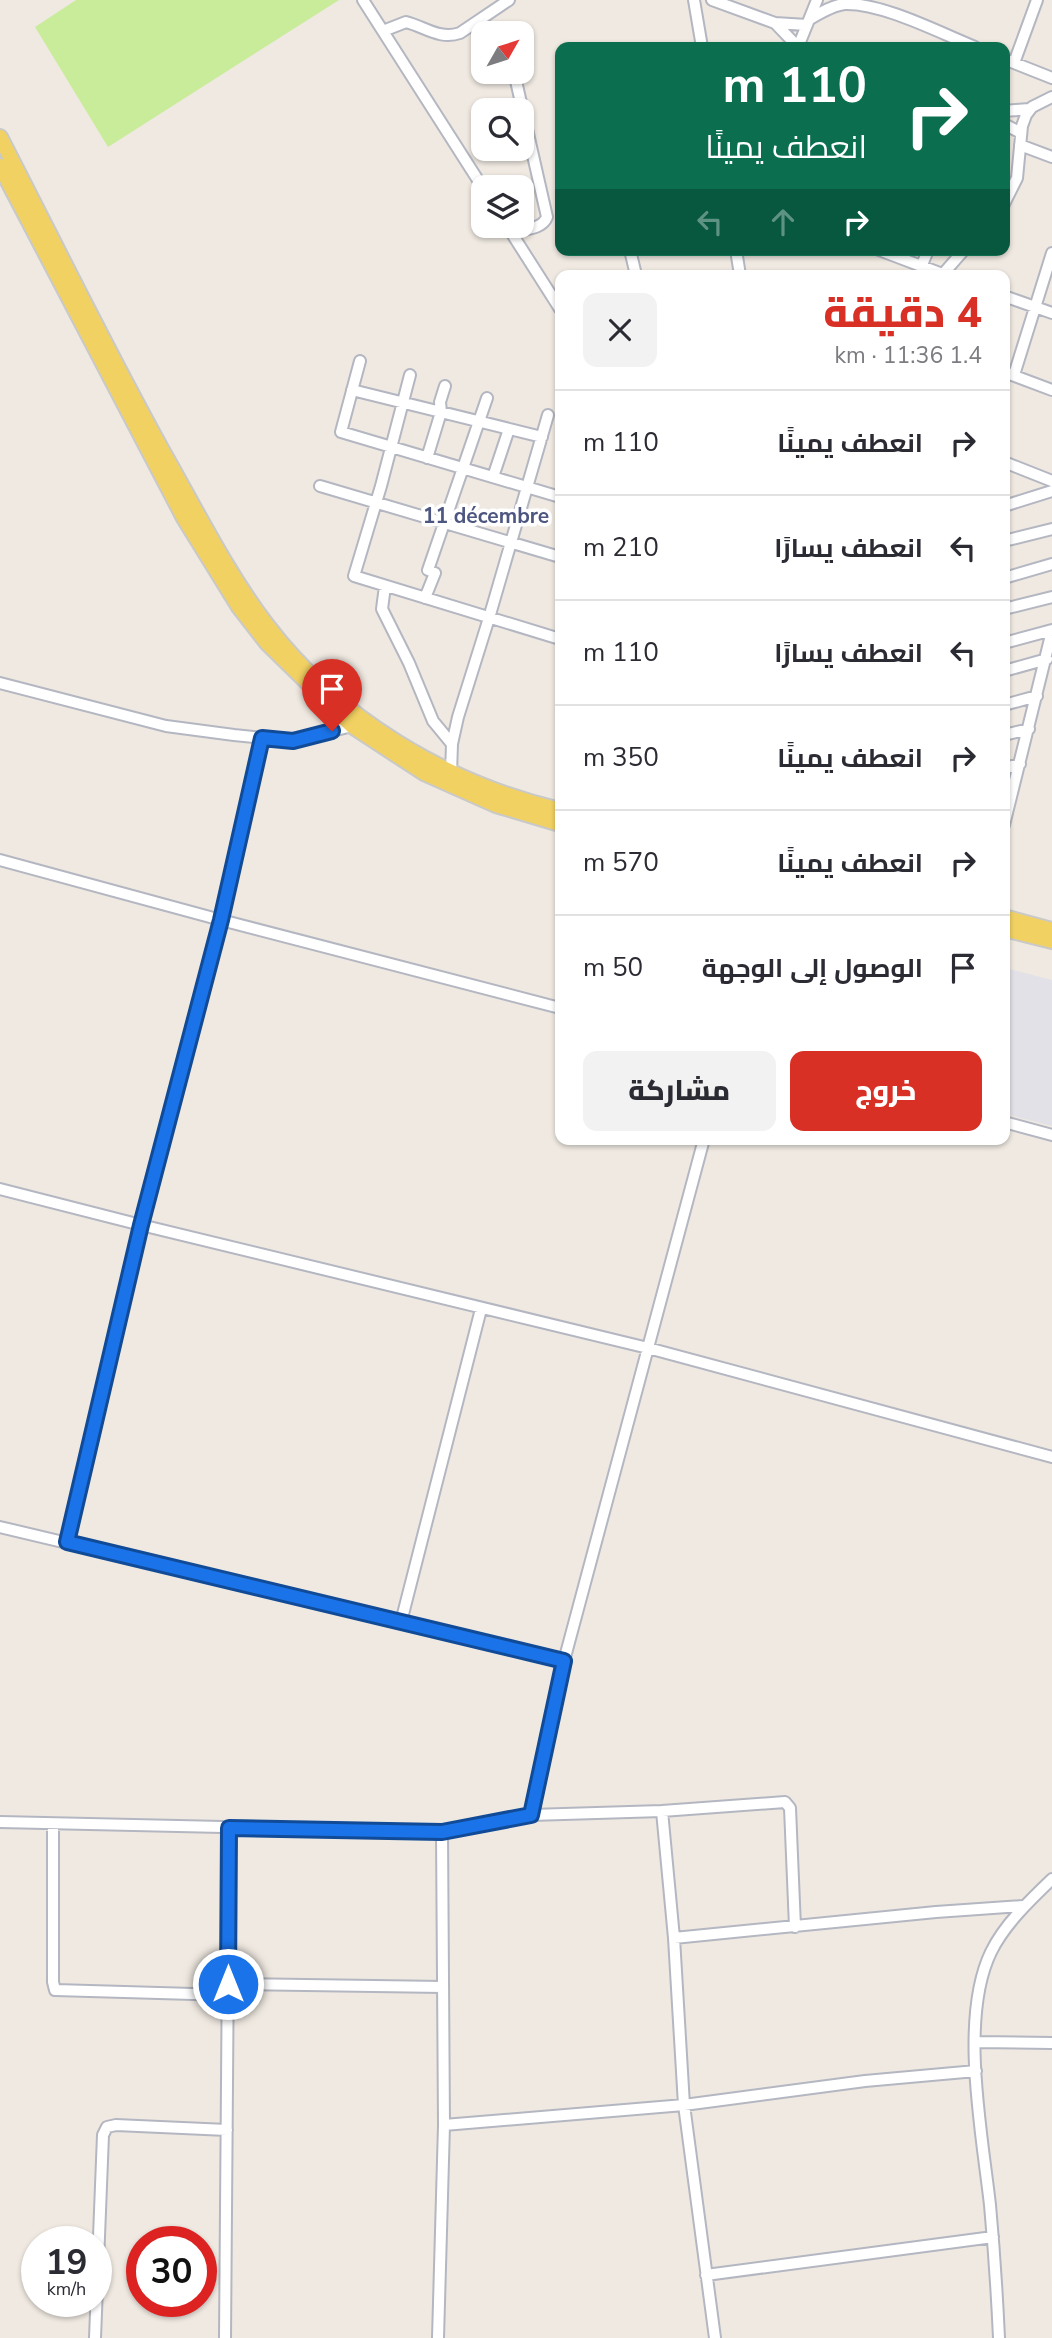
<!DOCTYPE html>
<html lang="ar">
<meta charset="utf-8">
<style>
:root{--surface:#fff;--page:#f2f2f3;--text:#2b2b33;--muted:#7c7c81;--line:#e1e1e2;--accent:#d93025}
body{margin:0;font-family:"Nunito Sans",Cairo,sans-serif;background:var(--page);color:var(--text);direction:rtl;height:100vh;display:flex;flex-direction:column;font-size:26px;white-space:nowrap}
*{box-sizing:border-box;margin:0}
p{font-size:23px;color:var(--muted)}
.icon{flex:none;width:38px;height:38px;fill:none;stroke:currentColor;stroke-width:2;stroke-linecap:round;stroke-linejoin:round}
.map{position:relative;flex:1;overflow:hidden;direction:ltr}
.panel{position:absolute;left:555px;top:270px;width:455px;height:875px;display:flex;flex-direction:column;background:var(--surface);border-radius:14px;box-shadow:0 2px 5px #0004;direction:rtl}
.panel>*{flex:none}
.banner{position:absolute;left:555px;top:42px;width:455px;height:214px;border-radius:14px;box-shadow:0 2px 5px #0004;direction:rtl;background:#0b6e4f;color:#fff;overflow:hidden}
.needle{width:46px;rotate:51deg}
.controls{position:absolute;left:471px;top:21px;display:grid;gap:14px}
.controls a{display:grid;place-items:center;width:63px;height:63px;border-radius:14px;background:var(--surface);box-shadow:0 2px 5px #0004;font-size:35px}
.speed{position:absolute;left:21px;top:2226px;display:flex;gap:14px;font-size:35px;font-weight:700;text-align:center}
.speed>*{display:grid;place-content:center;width:91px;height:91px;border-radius:50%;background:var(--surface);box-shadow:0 2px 5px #0004;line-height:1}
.speed small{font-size:18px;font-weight:400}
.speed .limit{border:10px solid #d22;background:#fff;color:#111}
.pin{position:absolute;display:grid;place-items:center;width:60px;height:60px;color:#fff;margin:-72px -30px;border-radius:50% 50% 50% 0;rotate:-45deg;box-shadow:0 0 7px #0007}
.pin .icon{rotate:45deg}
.me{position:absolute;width:77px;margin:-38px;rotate:0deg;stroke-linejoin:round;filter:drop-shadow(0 0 5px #0008)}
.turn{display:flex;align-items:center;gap:24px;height:147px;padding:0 28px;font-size:32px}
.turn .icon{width:91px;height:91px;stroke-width:2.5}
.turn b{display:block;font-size:49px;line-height:60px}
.lanes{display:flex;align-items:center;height:66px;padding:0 28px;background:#0003;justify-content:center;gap:35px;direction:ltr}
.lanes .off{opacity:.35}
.round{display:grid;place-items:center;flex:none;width:74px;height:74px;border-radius:14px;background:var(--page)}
.overview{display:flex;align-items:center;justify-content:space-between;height:119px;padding:0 28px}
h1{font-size:42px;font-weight:800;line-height:52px;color:var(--accent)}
.button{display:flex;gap:14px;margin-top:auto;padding:14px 28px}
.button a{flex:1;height:80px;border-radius:14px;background:var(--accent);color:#fff;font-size:28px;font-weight:800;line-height:80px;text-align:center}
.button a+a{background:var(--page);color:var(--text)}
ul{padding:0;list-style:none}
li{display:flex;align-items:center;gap:21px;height:105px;padding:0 28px;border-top:2px solid var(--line)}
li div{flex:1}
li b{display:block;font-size:26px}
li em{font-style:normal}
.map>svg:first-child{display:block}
.industrial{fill:#e3e1e8}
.pitch{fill:#c9ec9a}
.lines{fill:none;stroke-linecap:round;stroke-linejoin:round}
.minor-casing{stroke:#b4b7c1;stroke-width:14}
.major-casing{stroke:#c9c9c9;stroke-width:18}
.minor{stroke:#fff;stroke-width:10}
.major{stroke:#f2d163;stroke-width:14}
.route-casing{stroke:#114b97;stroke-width:18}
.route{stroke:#1a73e8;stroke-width:12}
.labels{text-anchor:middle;stroke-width:7;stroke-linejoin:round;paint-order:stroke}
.neighbourhood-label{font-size:21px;font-weight:bold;fill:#4d5680;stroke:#fff}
</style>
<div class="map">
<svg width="1052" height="2338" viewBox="0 0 1052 2338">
<rect width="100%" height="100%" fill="#efe9e1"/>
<!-- industrial -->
<path class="industrial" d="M 1005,968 L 1052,980 L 1052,1126 L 1005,1114 Z"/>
<!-- pitch -->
<path class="pitch" d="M 76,0 L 339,0 L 108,147 L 35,27 Z"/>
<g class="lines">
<defs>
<path id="minor" d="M 363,0 L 483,188
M 694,0 L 702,47
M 712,0 L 775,23 L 798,47 L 817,0
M 810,19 C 820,13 833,5 845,4 C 883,3 940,33 975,47
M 775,23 L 807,25
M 383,31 L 406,22 C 425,27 440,40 460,33 L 509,0
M 1004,59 L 1052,78
M 1014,63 L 1037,0
M 1004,111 L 1029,109
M 1004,124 L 1021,133
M 1020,145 L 1052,157
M 1004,204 L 1017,178 L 1022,126 L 1026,115 L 1032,107 L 1052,97
M 509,229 L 560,309
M 511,232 C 523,229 542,230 547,217 L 514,72
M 630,250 L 636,275
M 736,250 L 740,275
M 879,250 L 945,275
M 943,274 L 964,250
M 918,275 L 928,250
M 1004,296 L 1052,313
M 360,361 L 341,432 L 560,497
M 1004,372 L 1052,390
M 410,375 L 381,486 L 354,576 L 560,639
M 1014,375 L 1052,253
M 352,390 L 542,437
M 427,458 L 441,412 L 440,402 L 445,386
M 1004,462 L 1052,481
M 493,477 L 509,429
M 320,486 L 560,557
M 1004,506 L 1052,491
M 1004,541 L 1052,529
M 1004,578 L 1052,564
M 385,586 L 382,609 L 409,663 L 433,721 L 452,744 L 451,773
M 425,598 L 435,573 L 428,570 L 487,398
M 1004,609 L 1052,597
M 1004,643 L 1052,630
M 1004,671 L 1047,659
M 0,683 L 166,726 L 234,735 L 293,741 L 352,726
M 1004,705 L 1037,696
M 1004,735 L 1029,729
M 452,744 L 458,717 L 489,618 L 548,415
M 1004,768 L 1020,764
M 1004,825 L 1052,631
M 0,860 L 221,920 L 560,1008
M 1004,1122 L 1052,1135
M 0,1189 L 141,1225 L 648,1348 L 1052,1457
M 0,1527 L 564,1661
M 67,1542 L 141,1225 L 221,920 L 262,738
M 401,1622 L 481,1309
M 662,1811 L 674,1938 L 684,2105 L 715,2338
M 531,1815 L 564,1661 L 704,1139
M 0,1822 L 442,1832 L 531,1815 L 662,1811 L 785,1802 L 790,1808 L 795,1927
M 53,1825 L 53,1982 L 55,1990 L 228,1995
M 674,1938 L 936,1912 L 1023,1906
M 228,1984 L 443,1987
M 976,2042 L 1052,2043
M 444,2125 L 684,2105 L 865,2081 L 976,2071
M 706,2275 L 993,2237
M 95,2338 L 103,2135 L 107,2127 L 116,2125 L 227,2130
M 225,2338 L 229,1828
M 438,2338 L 444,2125 L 442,1832
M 999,2338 C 997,2294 994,2249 990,2205 C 982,2133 959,2018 991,1952 C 1004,1925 1030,1900 1052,1879"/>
<path id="major" d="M 0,137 C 54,242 106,349 163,452 C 196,510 226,571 266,624 C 338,719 446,783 560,810
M 0,166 L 184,518 L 239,607 L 267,643 L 352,726 L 424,773 L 496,805 L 560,824
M 1004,917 L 1052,930
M 1004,929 L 1052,941"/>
</defs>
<!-- minor casing -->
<use href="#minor" class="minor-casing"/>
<!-- major casing -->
<use href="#major" class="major-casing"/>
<!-- minor -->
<use href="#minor" class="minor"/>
<!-- major -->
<use href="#major" class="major"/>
</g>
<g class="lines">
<defs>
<path id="route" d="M 228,1984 L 229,1828 L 442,1832 L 531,1815 L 564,1661 L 67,1542 L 141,1225 L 221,920 L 262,738 L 293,741 L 332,731"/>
</defs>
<!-- route casing -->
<use href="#route" class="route-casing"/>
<!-- route -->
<use href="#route" class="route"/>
</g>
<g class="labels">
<!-- neighbourhood labels -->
<g class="neighbourhood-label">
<text x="486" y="523">11 décembre</text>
</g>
</g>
</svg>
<div class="controls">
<a><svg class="needle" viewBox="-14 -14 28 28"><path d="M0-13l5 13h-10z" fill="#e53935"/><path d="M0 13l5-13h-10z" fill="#7c7c81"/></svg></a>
<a><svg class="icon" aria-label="search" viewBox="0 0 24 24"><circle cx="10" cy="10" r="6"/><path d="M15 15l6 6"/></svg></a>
<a><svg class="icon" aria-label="layers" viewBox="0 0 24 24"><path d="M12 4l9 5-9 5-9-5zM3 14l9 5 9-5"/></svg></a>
</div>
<div class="speed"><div>19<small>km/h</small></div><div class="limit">30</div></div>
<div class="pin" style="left:332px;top:731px;background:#d93025"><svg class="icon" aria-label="arrive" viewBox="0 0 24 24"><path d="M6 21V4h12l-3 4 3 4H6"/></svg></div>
<svg class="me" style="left:228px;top:1984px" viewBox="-20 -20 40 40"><circle r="17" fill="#1a73e8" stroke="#fff" stroke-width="3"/><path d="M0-11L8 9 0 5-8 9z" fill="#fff"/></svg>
<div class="banner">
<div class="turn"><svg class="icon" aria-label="right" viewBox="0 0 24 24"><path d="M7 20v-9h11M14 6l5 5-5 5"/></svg><div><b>110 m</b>انعطف يمينًا</div></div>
<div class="lanes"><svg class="icon off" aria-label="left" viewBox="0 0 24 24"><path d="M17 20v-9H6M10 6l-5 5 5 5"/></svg><svg class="icon off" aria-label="ahead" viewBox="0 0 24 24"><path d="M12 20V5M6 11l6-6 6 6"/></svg><svg class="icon" aria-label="right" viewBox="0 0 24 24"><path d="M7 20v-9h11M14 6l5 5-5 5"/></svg></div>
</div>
<section class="panel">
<div class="overview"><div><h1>4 دقيقة</h1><p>1.4 km · 11:36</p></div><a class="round"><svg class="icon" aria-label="close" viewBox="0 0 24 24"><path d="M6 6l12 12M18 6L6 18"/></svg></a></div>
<ul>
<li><svg class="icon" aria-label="right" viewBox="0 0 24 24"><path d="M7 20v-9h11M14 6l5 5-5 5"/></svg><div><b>انعطف يمينًا</b></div><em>110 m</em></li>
<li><svg class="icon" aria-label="left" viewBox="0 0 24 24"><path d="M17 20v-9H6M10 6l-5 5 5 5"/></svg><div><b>انعطف يسارًا</b></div><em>210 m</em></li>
<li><svg class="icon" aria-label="left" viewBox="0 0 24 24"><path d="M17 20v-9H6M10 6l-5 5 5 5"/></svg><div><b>انعطف يسارًا</b></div><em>110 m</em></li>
<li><svg class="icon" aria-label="right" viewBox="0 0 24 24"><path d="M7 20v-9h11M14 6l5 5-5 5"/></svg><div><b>انعطف يمينًا</b></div><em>350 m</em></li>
<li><svg class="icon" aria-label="right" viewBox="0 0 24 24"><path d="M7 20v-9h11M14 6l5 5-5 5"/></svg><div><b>انعطف يمينًا</b></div><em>570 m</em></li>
<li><svg class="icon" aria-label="arrive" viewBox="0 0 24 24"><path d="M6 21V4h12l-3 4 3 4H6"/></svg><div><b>الوصول إلى الوجهة</b></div><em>50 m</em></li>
</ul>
<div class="button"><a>خروج</a><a>مشاركة</a></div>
</section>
</div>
